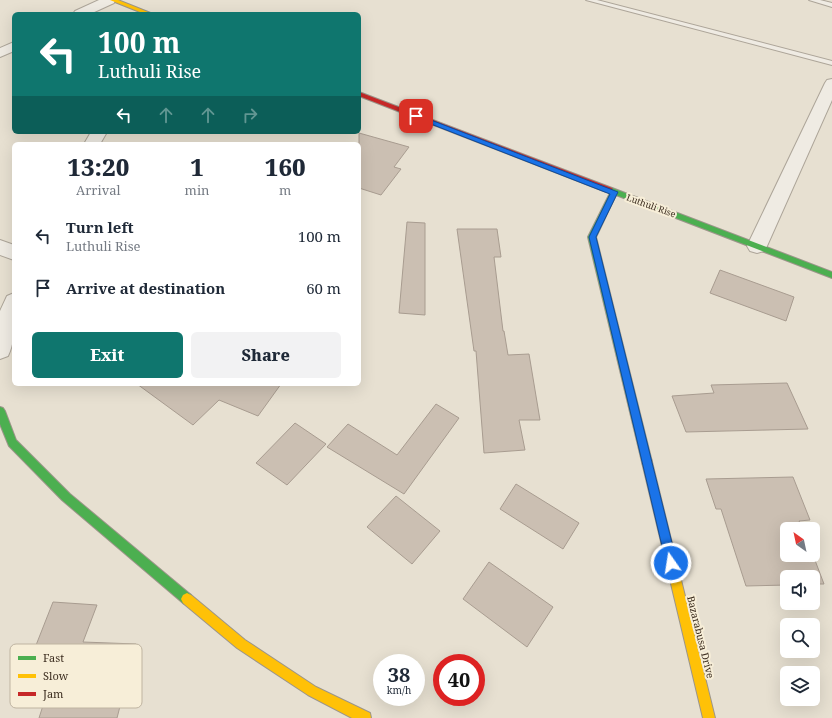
<!DOCTYPE html>
<style>
:root{--surface:#fff;--page:#f2f2f3;--text:#1f2937;--muted:#747a83;--accent:#0f766e}
body{margin:0;font-family:"Noto Serif",serif;background:var(--page);color:var(--text);height:100vh;display:flex;flex-direction:column;font-size:15px;white-space:nowrap}
*{box-sizing:border-box;margin:0}
p{font-size:13px;color:var(--muted)}
.icon{flex:none;width:22px;height:22px;fill:none;stroke:currentColor;stroke-width:2;stroke-linecap:round;stroke-linejoin:round}
.map{position:relative;flex:1;overflow:hidden}
.panel{position:absolute;left:12px;top:142px;width:349px;height:244px;display:flex;flex-direction:column;background:var(--surface);border-radius:6px;box-shadow:0 4px 16px #0002}
.panel>*{flex:none}
.guide{position:absolute;left:12px;top:12px;width:349px;height:122px;border-radius:6px;box-shadow:0 4px 16px #0002;background:#0f766e;color:#fff;overflow:hidden}
.needle{width:26px;rotate:327deg}
.fabs{position:absolute;left:780px;top:522px;display:grid;gap:8px}
.fabs a{display:grid;place-items:center;width:40px;height:40px;border-radius:6px;background:var(--surface);box-shadow:0 4px 16px #0002;font-size:20px}
.speed{position:absolute;left:373px;top:654px;display:flex;gap:8px;font-size:20px;font-weight:700;text-align:center}
.speed>*{display:grid;place-content:center;width:52px;height:52px;border-radius:50%;background:var(--surface);box-shadow:0 4px 16px #0002;line-height:1}
.speed small{font-size:10px;font-weight:400}
.speed .limit{border:6px solid #d22;background:#fff;color:#111}
.pin{position:absolute;display:grid;place-items:center;width:34px;height:34px;color:#fff;margin:-17px;border-radius:8px;box-shadow:0 2px 6px #0006}
.me{position:absolute;width:44px;margin:-22px;rotate:347deg;stroke-linejoin:round;filter:drop-shadow(0 0 3px #0008)}
.turn{display:flex;align-items:center;gap:14px;height:84px;padding:0 20px;font-size:18px}
.turn .icon{width:52px;height:52px;stroke-width:2.5}
.turn b{display:block;font-size:28px;line-height:34px}
.lanes{display:flex;align-items:center;height:38px;padding:0 20px;background:#0003;justify-content:center;gap:20px;direction:ltr}
.lanes .off{opacity:.35}
.eta{display:flex;justify-content:space-evenly;align-items:center;height:68px;text-align:center}
.eta b{font-size:24px;font-weight:800;line-height:28px}
.cta{display:flex;gap:8px;margin-top:auto;padding:8px 20px}
.cta a{flex:1;height:46px;border-radius:6px;background:var(--accent);color:#fff;font-size:16px;font-weight:800;line-height:46px;text-align:center}
.cta a+a{background:var(--page);color:var(--text)}
ul{padding:0;list-style:none}
li{display:flex;align-items:center;gap:12px;height:52px;padding:0 20px}
li div{flex:1}
li b{display:block;font-size:15px}
li em{font-style:normal}
.map>svg:first-child{display:block}
.building{fill:#cbbfb2;stroke:#a89c90}
.lines{fill:none;stroke-linecap:round;stroke-linejoin:round}
.lane-casing{stroke:#ada599;stroke-width:2}
.street-casing{stroke:#ada599;stroke-width:2}
.fast-casing{stroke:#9c958a;stroke-width:2}
.slow-casing{stroke:#9c958a;stroke-width:2}
.jam-casing{stroke:#9c958a;stroke-width:2}
.lane{fill:#efebe3;fill-rule:evenodd}
.street{fill:#efebe3;fill-rule:evenodd}
.fast{fill:#4caf50;fill-rule:evenodd}
.slow{fill:#ffc107;fill-rule:evenodd}
.jam{fill:#c62828;fill-rule:evenodd}
.route{fill:#1a73e8;stroke:#114b97}
.labels{text-anchor:middle;stroke-width:4;stroke-linejoin:round;paint-order:stroke}
.far-street-label{font-size:9px;fill:#3d2e20;stroke:#f7eed8}
.street-label{font-size:10px;fill:#3d2e20;stroke:#f7eed8}
.key{fill:#f7eed8;stroke:#bfb4a1;stroke-width:1}
.key-label{font-size:11px;fill:#3d2e20}
</style>
<div class="map">
<svg width="832" height="718" viewBox="0 0 832 718">
<rect width="100%" height="100%" fill="#e7e0d1"/>
<!-- building -->
<path class="building" d="M 359,133 L 409,147 L 394,167 L 401,169 L 381,195 L 359,188 Z
M 407,222 L 425,223 L 425,315 L 399,313 Z
M 457,229 L 497,229 L 501,257 L 494,257 L 503,331 L 504,331 L 508,355 L 529,354 L 540,420 L 519,420 L 525,450 L 484,453 L 476,351 L 474,351 Z
M 720,270 L 794,297 L 786,321 L 710,293 Z
M 787,383 L 808,429 L 686,432 L 672,396 L 714,393 L 711,385 Z
M 137,384 L 281,384 L 258,416 L 219,400 L 193,425 Z
M 436,404 L 459,418 L 404,494 L 327,447 L 348,424 L 397,455 Z
M 295,423 L 326,444 L 287,485 L 256,463 Z
M 793,477 L 810,520 L 799,521 L 803,529 L 787,529 L 787,555 L 813,555 L 824,584 L 813,584 L 813,577 L 787,577 L 787,585 L 746,586 L 721,509 L 716,509 L 706,479 Z
M 516,484 L 579,523 L 563,549 L 500,509 Z
M 396,496 L 440,531 L 412,564 L 367,527 Z
M 489,562 L 553,607 L 527,647 L 463,599 Z
M 53,602 L 97,605 L 83,642 L 136,644 L 117,718 L 39,718 L 48,690 L 14,693 L 25,663 L 29,663 Z"/>
<g class="lines">
<defs>
<path id="lane" d="M 586,0 L 597,0 L 832,61 L 832,65 Z
M 809,0 L 820,0 L 832,3 L 832,7 Z"/>
<path id="street" d="M 99,0 L 115,0 L 114,3 L 90,14 L 73,14 L 75,11 Z
M 14,42 L 14,51 L 0,57 L 0,48 Z
M 832,79 L 832,100 L 767,246 L 764,251 L 757,253 L 750,251 L 747,246 L 825,83 L 827,80 Z
M 91,132 L 107,132 L 100,144 L 84,144 Z
M 0,240 L 14,245 L 14,260 L 0,255 Z
M 14,293 C 14,314 17,337 8,356 L 0,359 L 0,311 L 7,296 Z"/>
<path id="fast" d="M 606,188 L 612,188 L 832,272 L 832,278 L 616,195 L 596,237 L 652,462 L 651,465 L 647,467 L 643,465 L 642,462 L 588,237 L 610,193 L 606,192 Z
M 0,407 L 3,408 L 5,411 L 16,440 L 70,494 L 191,595 L 193,599 L 191,603 L 187,605 L 183,603 L 62,500 L 9,446 L 0,424 Z"/>
<path id="slow" d="M 110,0 L 118,0 L 153,14 L 145,14 Z
M 647,457 L 651,459 L 652,462 L 715,718 L 703,718 L 642,462 L 643,459 Z
M 187,593 L 191,595 L 245,640 L 316,687 L 370,713 L 371,718 L 352,718 L 308,695 L 237,648 L 183,603 L 181,599 L 183,595 Z"/>
<path id="jam" d="M 359,92 L 612,188 L 613,190 L 612,192 L 606,192 L 359,96 Z"/>
</defs>
<!-- lane casing -->
<use href="#lane" class="lane-casing"/>
<!-- street casing -->
<use href="#street" class="street-casing"/>
<!-- fast casing -->
<use href="#fast" class="fast-casing"/>
<!-- slow casing -->
<use href="#slow" class="slow-casing"/>
<!-- jam casing -->
<use href="#jam" class="jam-casing"/>
<!-- lane -->
<use href="#lane" class="lane"/>
<!-- street -->
<use href="#street" class="street"/>
<!-- fast -->
<use href="#fast" class="fast"/>
<!-- slow -->
<use href="#slow" class="slow"/>
<!-- jam -->
<use href="#jam" class="jam"/>
</g>
<!-- route -->
<path class="route" d="M 413,115 L 418,115 L 618,192 L 596,237 L 677,563 L 675,567 L 671,568 L 667,567 L 666,563 L 589,237 L 610,194 L 413,117 Z"/>
<g class="labels">
<!-- far-street labels -->
<g class="far-street-label">
<text transform="translate(651 206) rotate(20)" y="3">Luthuli Rise</text>
</g>
<!-- street labels -->
<g class="street-label">
<text transform="translate(701 637) rotate(76)" y="4">Bazarabusa Drive</text>
</g>
</g>
<!-- legend -->
<rect x="10" y="644" width="132" height="64" rx="6" class="key"/>
<rect x="18" y="656" width="18" height="4" fill="#4caf50"/>
<rect x="18" y="674" width="18" height="4" fill="#ffc107"/>
<rect x="18" y="692" width="18" height="4" fill="#c62828"/>
<g class="key-label">
<text x="43" y="662">Fast</text>
<text x="43" y="680">Slow</text>
<text x="43" y="698">Jam</text>
</g>
</svg>
<div class="fabs">
<a><svg class="needle" viewBox="-14 -14 28 28"><path d="M0-13l5 13h-10z" fill="#e53935"/><path d="M0 13l5-13h-10z" fill="#747a83"/></svg></a>
<a><svg class="icon" aria-label="sound" viewBox="0 0 24 24"><path d="M4 9h4l5-4v14l-5-4H4zM17 9q2 3 0 6"/></svg></a>
<a><svg class="icon" aria-label="search" viewBox="0 0 24 24"><circle cx="10" cy="10" r="6"/><path d="M15 15l6 6"/></svg></a>
<a><svg class="icon" aria-label="layers" viewBox="0 0 24 24"><path d="M12 4l9 5-9 5-9-5zM3 14l9 5 9-5"/></svg></a>
</div>
<div class="speed"><div>38<small>km/h</small></div><div class="limit">40</div></div>
<div class="pin" style="left:416px;top:116px;background:#d93025"><svg class="icon" aria-label="arrive" viewBox="0 0 24 24"><path d="M6 21V4h12l-3 4 3 4H6"/></svg></div>
<svg class="me" style="left:671px;top:563px" viewBox="-20 -20 40 40"><circle r="17" fill="#1a73e8" stroke="#fff" stroke-width="3"/><path d="M0-11L8 9 0 5-8 9z" fill="#fff"/></svg>
<div class="guide">
<div class="turn"><svg class="icon" aria-label="left" viewBox="0 0 24 24"><path d="M17 20v-9H6M10 6l-5 5 5 5"/></svg><div><b>100 m</b>Luthuli Rise</div></div>
<div class="lanes"><svg class="icon" aria-label="left" viewBox="0 0 24 24"><path d="M17 20v-9H6M10 6l-5 5 5 5"/></svg><svg class="icon off" aria-label="ahead" viewBox="0 0 24 24"><path d="M12 20V5M6 11l6-6 6 6"/></svg><svg class="icon off" aria-label="ahead" viewBox="0 0 24 24"><path d="M12 20V5M6 11l6-6 6 6"/></svg><svg class="icon off" aria-label="right" viewBox="0 0 24 24"><path d="M7 20v-9h11M14 6l5 5-5 5"/></svg></div>
</div>
<section class="panel">
<div class="eta">
<div><b>13:20</b><p>Arrival</p></div>
<div><b>1</b><p>min</p></div>
<div><b>160</b><p>m</p></div>
</div>
<ul>
<li><svg class="icon" aria-label="left" viewBox="0 0 24 24"><path d="M17 20v-9H6M10 6l-5 5 5 5"/></svg><div><b>Turn left</b><p>Luthuli Rise</p></div><em>100 m</em></li>
<li><svg class="icon" aria-label="arrive" viewBox="0 0 24 24"><path d="M6 21V4h12l-3 4 3 4H6"/></svg><div><b>Arrive at destination</b></div><em>60 m</em></li>
</ul>
<div class="cta"><a>Exit</a><a>Share</a></div>
</section>
</div>
